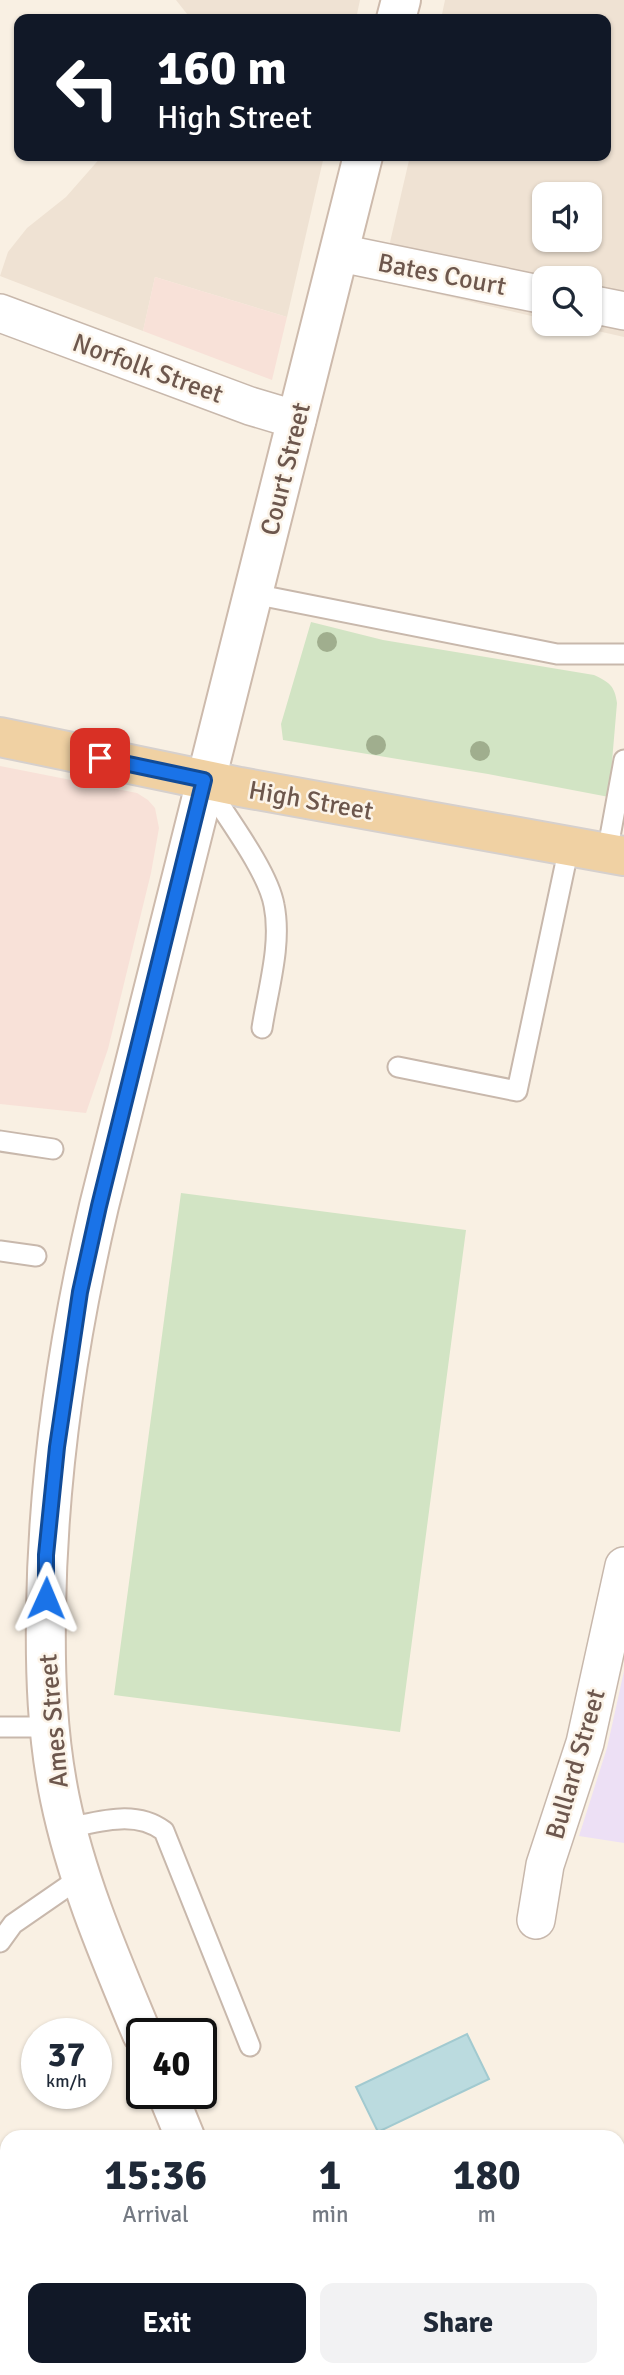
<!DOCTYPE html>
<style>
:root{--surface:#fff;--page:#f2f2f3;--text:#1f2937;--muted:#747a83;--accent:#111827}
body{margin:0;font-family:Signika,sans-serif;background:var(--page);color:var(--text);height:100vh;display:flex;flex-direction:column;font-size:26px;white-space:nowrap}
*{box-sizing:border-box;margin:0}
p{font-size:23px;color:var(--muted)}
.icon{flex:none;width:38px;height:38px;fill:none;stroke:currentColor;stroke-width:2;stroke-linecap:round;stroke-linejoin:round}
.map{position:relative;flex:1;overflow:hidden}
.panel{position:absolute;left:0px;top:2130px;width:625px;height:247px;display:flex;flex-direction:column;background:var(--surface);border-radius:21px 21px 0 0;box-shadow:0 2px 5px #0004}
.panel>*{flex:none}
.top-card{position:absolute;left:14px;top:14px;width:597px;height:147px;border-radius:14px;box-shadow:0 2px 5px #0004;background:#111827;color:#fff;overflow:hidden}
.tools{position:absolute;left:532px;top:182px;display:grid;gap:14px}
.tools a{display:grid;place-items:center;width:70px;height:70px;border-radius:14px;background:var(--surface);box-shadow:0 2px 5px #0004;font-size:35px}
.speed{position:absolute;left:21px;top:2018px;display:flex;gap:14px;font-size:35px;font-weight:700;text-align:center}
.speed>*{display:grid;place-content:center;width:91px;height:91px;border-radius:50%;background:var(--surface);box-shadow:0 2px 5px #0004;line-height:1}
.speed small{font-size:18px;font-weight:400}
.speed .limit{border:4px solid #111;border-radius:10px;background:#fff;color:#111}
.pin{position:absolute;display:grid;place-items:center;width:60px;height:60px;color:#fff;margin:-30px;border-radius:14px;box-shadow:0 4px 10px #0006}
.me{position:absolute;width:77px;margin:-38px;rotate:1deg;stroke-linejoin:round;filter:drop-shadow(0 0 5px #0008)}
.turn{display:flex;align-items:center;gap:24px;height:147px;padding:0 28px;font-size:32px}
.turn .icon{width:91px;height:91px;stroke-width:2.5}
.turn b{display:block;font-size:49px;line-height:60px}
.eta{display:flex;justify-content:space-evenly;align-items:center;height:119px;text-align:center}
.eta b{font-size:42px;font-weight:700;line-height:49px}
.primary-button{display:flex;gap:14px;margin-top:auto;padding:14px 28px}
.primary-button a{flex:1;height:80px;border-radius:14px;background:var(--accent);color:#fff;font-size:28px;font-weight:700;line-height:80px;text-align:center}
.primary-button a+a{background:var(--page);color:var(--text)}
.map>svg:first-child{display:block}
.residential{fill:#efe2d3;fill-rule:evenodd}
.commercial{fill:#f8e1d8}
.education{fill:#ede0f5}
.green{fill:#d2e4c4}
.water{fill:#bbdbdf;stroke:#a2cad0;stroke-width:2}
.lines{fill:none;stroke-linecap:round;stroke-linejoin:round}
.lane-casing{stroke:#c8b8ac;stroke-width:23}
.street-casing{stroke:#c8b8ac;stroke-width:40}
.secondary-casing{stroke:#cdbaac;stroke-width:42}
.primary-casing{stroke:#d6d0cd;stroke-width:42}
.lane{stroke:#fff;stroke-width:19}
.street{stroke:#fff;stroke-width:37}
.secondary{stroke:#fff;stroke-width:38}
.primary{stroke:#f0d1a3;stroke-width:38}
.tree{fill:#a0ae8e}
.route-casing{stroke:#114b97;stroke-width:18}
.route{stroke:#1a73e8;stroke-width:12}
.labels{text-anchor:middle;stroke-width:5;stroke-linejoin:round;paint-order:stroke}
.street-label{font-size:26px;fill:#6d574d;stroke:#fcf4e9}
</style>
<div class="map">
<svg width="624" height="2375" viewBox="0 0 624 2375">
<rect width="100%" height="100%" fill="#f9f0e3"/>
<!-- residential -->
<path class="residential" d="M 176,0 L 360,0 L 356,19 L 191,19 Z
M 445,0 L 624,0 L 624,337 L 567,324 L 590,324 L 590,278 L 544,278 L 544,319 L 381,281 L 410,156 L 606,156 L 606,19 L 441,19 ZM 544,194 L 590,194 L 590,240 L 544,240 Z
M 102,156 L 324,156 L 287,317 L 155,277 L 143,331 L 0,276 L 8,252 L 27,228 L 66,197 Z"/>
<!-- commercial -->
<path class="commercial" d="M 155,277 L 287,317 L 272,380 L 143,331 Z
M 0,766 L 137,793 L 148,800 L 155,808 L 159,828 L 151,873 L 108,1049 L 86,1113 L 0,1104 Z"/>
<!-- education -->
<path class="education" d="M 624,1671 L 624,1843 L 579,1836 L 607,1748 Z"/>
<!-- green -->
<path class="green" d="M 311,622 L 383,640 L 594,675 C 609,682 615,686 617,703 L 609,797 L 488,774 L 283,740 L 281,724 Z
M 181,1193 L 466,1230 L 400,1732 L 114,1695 Z"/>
<!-- water -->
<path class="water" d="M 467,2034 L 489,2079 L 378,2132 L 356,2087 Z"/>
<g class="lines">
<defs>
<path id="lane" d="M 254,594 L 557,654 L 624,654
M 206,784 C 226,816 268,871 274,905 C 282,944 268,989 262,1028
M 607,853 L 624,760
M 398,1067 L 517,1091 L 569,847
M 0,1141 L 53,1149
M 0,1251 L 36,1256
M 0,1727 L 49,1727
M 67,1828 C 99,1822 135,1809 164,1831 L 250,2046
M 0,1942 L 13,1924 L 81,1877
M 0,2179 L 7,2199
M 101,2375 L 118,2370"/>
<path id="street" d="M 340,253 L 544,295
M 590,304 L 624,311
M 0,313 L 250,406 L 297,420
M 536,1920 L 545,1865 L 585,1743 L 624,1566"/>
<path id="secondary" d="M 396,19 L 401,0
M 142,2034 C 110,1957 77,1881 60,1799 C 47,1736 45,1673 46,1610 C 48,1474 68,1338 99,1206 L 363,156
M 167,2093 L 185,2137
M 282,2370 L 284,2375"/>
<path id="primary" d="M 0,737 L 240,787 L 624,856"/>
</defs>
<!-- lane casing -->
<use href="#lane" class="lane-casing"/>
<!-- street casing -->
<use href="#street" class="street-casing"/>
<!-- secondary casing -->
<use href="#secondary" class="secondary-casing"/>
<!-- primary casing -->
<use href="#primary" class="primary-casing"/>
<!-- lane -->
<use href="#lane" class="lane"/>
<!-- street -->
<use href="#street" class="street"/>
<!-- secondary -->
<use href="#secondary" class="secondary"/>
<!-- primary -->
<use href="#primary" class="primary"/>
</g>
<!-- trees -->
<g class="tree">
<circle cx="327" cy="642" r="10"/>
<circle cx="376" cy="745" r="10"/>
<circle cx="480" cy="751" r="10"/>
</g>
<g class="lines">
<defs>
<path id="route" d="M 46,1598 L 46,1555 L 57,1447 L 80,1292 L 99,1206 L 204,780 L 100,758"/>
</defs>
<!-- route casing -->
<use href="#route" class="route-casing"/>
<!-- route -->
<use href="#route" class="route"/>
</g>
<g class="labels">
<!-- street labels -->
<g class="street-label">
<text transform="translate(442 274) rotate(11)" y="9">Bates Court</text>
<text transform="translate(148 368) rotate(20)" y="9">Norfolk Street</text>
<text transform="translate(285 469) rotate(-76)" y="9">Court Street</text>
<text transform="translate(311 800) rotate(10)" y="9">High Street</text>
<text transform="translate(53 1721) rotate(-95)" y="9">Ames Street</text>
<text transform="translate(575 1764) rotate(-74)" y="9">Bullard Street</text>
</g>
</g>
</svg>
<div class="tools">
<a><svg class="icon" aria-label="sound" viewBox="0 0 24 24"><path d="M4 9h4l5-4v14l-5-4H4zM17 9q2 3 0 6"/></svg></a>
<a><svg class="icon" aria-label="search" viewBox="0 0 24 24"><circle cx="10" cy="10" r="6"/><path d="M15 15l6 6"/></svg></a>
</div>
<div class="speed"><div>37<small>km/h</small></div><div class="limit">40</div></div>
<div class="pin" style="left:100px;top:758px;background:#d93025"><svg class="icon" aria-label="arrive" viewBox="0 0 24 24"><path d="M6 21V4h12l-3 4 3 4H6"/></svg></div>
<svg class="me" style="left:46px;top:1598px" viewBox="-20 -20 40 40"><path d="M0-17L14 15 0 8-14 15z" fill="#1a73e8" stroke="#fff" stroke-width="4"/></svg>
<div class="top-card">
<div class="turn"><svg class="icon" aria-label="left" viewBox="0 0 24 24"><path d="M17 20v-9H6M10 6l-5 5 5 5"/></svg><div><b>160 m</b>High Street</div></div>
</div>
<section class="panel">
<div class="eta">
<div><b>15:36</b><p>Arrival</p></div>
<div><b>1</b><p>min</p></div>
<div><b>180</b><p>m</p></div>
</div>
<div class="primary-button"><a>Exit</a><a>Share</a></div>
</section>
</div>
